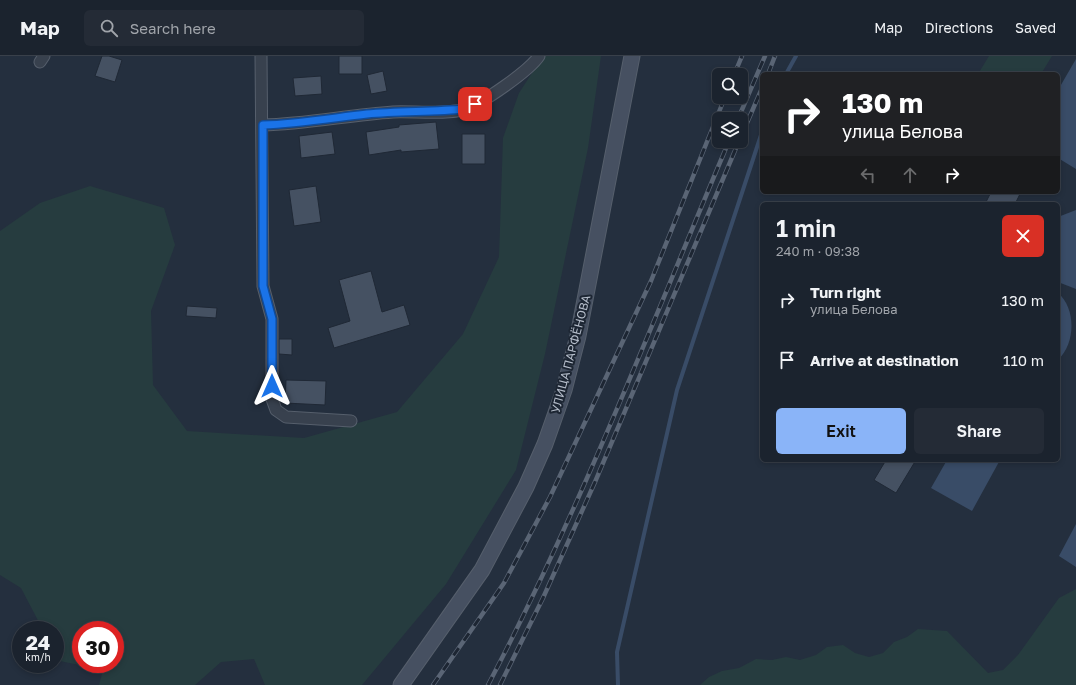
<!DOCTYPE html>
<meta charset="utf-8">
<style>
:root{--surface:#1b232e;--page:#242b36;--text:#f1f3f6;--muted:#a0a4aa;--line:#39404a;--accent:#8ab4f8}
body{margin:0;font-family:"Golos Text",sans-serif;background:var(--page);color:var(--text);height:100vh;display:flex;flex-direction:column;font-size:15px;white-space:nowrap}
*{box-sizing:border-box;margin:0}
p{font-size:13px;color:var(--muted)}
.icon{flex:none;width:22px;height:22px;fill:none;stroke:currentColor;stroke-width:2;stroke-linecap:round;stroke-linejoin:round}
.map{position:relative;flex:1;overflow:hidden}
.sheet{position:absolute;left:760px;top:146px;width:300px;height:260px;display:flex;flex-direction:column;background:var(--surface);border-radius:6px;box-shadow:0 2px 6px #0003,0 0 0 1px var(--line)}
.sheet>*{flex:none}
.banner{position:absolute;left:760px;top:16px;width:300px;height:122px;border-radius:6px;box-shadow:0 2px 6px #0003,0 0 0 1px var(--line);background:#202124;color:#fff;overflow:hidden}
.controls{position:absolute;left:712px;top:12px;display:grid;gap:8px}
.controls a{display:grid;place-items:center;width:36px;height:36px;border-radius:6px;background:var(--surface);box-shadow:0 2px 6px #0003,0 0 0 1px var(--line);font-size:20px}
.speed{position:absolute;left:12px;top:565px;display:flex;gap:8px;font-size:20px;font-weight:700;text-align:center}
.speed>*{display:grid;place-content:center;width:52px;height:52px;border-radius:50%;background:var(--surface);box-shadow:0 2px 6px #0003,0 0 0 1px var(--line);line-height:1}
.speed small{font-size:10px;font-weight:400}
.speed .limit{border:6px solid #d22;background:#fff;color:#111}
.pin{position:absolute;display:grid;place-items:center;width:34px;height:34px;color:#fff;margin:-17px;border-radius:8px;box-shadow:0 2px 6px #0006}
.me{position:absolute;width:44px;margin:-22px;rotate:0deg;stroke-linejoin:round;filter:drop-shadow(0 0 3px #0008)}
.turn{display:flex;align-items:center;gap:14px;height:84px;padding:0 16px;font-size:18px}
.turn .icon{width:52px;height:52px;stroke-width:2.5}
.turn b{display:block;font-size:28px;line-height:34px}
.lanes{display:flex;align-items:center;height:38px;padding:0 16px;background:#0003;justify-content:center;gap:20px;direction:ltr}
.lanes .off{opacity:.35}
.round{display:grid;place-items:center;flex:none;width:42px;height:42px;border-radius:6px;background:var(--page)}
.overview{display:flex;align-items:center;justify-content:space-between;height:68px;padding:0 16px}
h1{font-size:24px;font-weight:600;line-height:30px}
.cta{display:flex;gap:8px;margin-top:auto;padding:8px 16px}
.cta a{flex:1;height:46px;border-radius:6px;background:var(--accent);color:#111;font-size:16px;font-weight:600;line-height:46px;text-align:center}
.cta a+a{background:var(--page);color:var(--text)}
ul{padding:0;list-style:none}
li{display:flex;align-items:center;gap:12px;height:60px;padding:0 16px}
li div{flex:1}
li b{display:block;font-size:15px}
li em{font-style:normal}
header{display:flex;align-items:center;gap:24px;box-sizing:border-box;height:56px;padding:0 20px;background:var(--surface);border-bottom:1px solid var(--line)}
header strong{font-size:19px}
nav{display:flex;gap:22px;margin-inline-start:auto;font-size:14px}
.search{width:280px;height:36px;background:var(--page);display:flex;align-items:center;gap:10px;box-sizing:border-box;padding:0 14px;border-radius:6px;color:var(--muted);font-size:15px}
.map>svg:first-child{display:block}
.green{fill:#263c3f;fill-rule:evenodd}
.water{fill:#394c67}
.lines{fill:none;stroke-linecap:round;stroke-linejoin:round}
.stream{stroke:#394c67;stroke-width:4}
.building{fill:#455162;stroke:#1f2835}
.street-casing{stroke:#565f6c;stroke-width:13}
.secondary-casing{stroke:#565f6c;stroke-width:17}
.street{stroke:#38414e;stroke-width:11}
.secondary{stroke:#465061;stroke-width:15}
.rail-casing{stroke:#5a6575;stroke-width:4.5}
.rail{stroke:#1d2633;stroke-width:3;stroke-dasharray:9;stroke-linecap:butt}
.route-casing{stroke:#114b97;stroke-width:10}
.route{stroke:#1a73e8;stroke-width:7}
.labels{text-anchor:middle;stroke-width:4;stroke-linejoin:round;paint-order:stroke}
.street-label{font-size:12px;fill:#b4bcc9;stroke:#1d2633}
</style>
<header>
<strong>Map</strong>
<div class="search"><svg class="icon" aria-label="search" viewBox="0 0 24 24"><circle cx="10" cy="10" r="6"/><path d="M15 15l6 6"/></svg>Search here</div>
<nav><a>Map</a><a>Directions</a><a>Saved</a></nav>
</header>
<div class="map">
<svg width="1076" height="629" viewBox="0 0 1076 629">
<rect width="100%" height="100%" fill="#242f3e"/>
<!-- green -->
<path class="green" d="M 543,0 L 601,0 L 588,92 L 545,298 L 516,414 L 446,528 L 362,629 L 265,629 L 254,603 L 221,606 L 195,629 L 99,629 L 103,614 L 60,605 L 55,596 L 55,574 L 43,574 L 21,532 L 0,519 L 0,175 L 40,147 L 90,130 L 164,152 L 175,189 L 151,255 L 153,329 L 187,375 L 304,382 L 397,356 L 463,278 L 499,201 L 503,82 L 519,37 ZM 81,574 L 115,574 L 115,608 L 81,608 Z
M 989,0 L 1052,0 L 1041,18 L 978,18 Z
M 1076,533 L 1076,629 L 700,629 L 709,621 L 722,615 L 739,612 L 756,603 L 772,604 L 786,601 L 800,604 L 816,599 L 827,591 L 843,589 L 855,597 L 869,601 L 883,597 L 894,586 L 907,581 L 918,573 L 947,575 L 988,617 L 1003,614 L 1018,599 L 1059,542 Z"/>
<!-- water -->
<path class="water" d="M 1076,3 L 1076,113 L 1058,102 L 1058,34 Z
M 1076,154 L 1076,233 L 1058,226 L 1058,161 Z
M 1058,237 C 1076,252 1076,287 1058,304 Z
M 947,404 L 1000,404 L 972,455 L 931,432 Z
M 1076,468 L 1076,511 L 1059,500 Z"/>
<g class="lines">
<!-- stream -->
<path class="stream" d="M 786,18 L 796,0
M 618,629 L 617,596 L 677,334 L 762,76"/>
</g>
<!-- building -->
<path class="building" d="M 102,0 L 109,0 L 122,4 L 115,26 L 95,20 Z
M 339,0 L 362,0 L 362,18 L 339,18 Z
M 383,15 L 387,35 L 371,38 L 367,19 Z
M 321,20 L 322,38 L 295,40 L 293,22 Z
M 436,66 L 439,93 L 401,96 L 401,94 L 369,99 L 366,76 L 399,71 L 399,69 Z
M 332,76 L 335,98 L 301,102 L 299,80 Z
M 462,78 L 485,78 L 485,108 L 462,108 Z
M 316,130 L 321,166 L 294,170 L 289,134 Z
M 991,136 L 1021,136 L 1015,148 L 985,148 Z
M 371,215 L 382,256 L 404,249 L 410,269 L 334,292 L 328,272 L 350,265 L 339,224 Z
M 187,250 L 217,252 L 216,262 L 186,260 Z
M 279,283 L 292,283 L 292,299 L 279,298 Z
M 286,324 L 326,325 L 325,349 L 285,347 Z
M 886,404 L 916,404 L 896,437 L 874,424 Z"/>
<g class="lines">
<defs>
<path id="street" d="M 261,0 L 263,230 L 272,263 L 272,343 L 276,354 L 286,361 L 351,365
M 40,6 L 44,0
M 263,69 C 306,68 349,59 393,56 C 413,55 447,59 465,53 C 482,48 530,14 539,0"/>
<path id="secondary" d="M 401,629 L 482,514 L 526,431 L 545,388 L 564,334 L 578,280 L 632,0"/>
</defs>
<!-- street casing -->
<use href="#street" class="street-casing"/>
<!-- secondary casing -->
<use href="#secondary" class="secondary-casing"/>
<!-- street -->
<use href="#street" class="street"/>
<!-- secondary -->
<use href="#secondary" class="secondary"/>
<defs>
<path id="rail" d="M 768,18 L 775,0
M 734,19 L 742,0
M 738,63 L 765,0
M 741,81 L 762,32
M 433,629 L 504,527 L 550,441 L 651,225 L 725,41
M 488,629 C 580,454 652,267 729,85
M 500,629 L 543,542 L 595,426 L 739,85"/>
</defs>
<!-- rail casing -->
<use href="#rail" class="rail-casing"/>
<!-- rail -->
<use href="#rail" class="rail"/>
</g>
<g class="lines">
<defs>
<path id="route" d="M 272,330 L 272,263 L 263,230 L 263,69 C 298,68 332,62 367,58 C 399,55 432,56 465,53 L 475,48"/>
</defs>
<!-- route casing -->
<use href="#route" class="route-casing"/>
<!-- route -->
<use href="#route" class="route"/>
</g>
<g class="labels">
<!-- street labels -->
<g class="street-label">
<text transform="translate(571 298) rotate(-75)" y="4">УЛИЦА ПАРФЁНОВА</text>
</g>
</g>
</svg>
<div class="controls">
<a><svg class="icon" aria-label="search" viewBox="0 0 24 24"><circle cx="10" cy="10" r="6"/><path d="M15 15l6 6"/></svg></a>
<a><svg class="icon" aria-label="layers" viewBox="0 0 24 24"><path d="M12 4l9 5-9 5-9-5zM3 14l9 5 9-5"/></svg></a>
</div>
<div class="speed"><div>24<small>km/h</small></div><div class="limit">30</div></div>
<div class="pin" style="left:475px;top:48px;background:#d93025"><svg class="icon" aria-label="arrive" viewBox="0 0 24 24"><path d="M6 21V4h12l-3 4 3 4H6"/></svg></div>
<svg class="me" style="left:272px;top:330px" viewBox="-20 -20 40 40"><path d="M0-17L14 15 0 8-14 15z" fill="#1a73e8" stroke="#fff" stroke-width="4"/></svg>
<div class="banner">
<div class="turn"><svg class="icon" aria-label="right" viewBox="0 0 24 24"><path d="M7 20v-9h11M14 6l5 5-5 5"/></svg><div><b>130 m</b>улица Белова</div></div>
<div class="lanes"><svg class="icon off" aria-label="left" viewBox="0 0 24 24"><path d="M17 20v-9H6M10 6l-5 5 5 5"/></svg><svg class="icon off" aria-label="ahead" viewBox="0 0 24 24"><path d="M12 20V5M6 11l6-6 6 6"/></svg><svg class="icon" aria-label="right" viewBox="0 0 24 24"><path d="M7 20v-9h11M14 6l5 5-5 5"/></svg></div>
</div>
<section class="sheet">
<div class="overview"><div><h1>1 min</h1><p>240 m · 09:38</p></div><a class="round" style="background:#d93025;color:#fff"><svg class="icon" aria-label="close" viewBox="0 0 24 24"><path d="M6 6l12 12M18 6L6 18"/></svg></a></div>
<ul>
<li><svg class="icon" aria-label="right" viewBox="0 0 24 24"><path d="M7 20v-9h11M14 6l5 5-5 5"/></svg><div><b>Turn right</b><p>улица Белова</p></div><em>130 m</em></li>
<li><svg class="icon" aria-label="arrive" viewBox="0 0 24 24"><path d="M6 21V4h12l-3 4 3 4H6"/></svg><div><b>Arrive at destination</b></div><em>110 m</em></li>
</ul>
<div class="cta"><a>Exit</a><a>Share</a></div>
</section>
</div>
